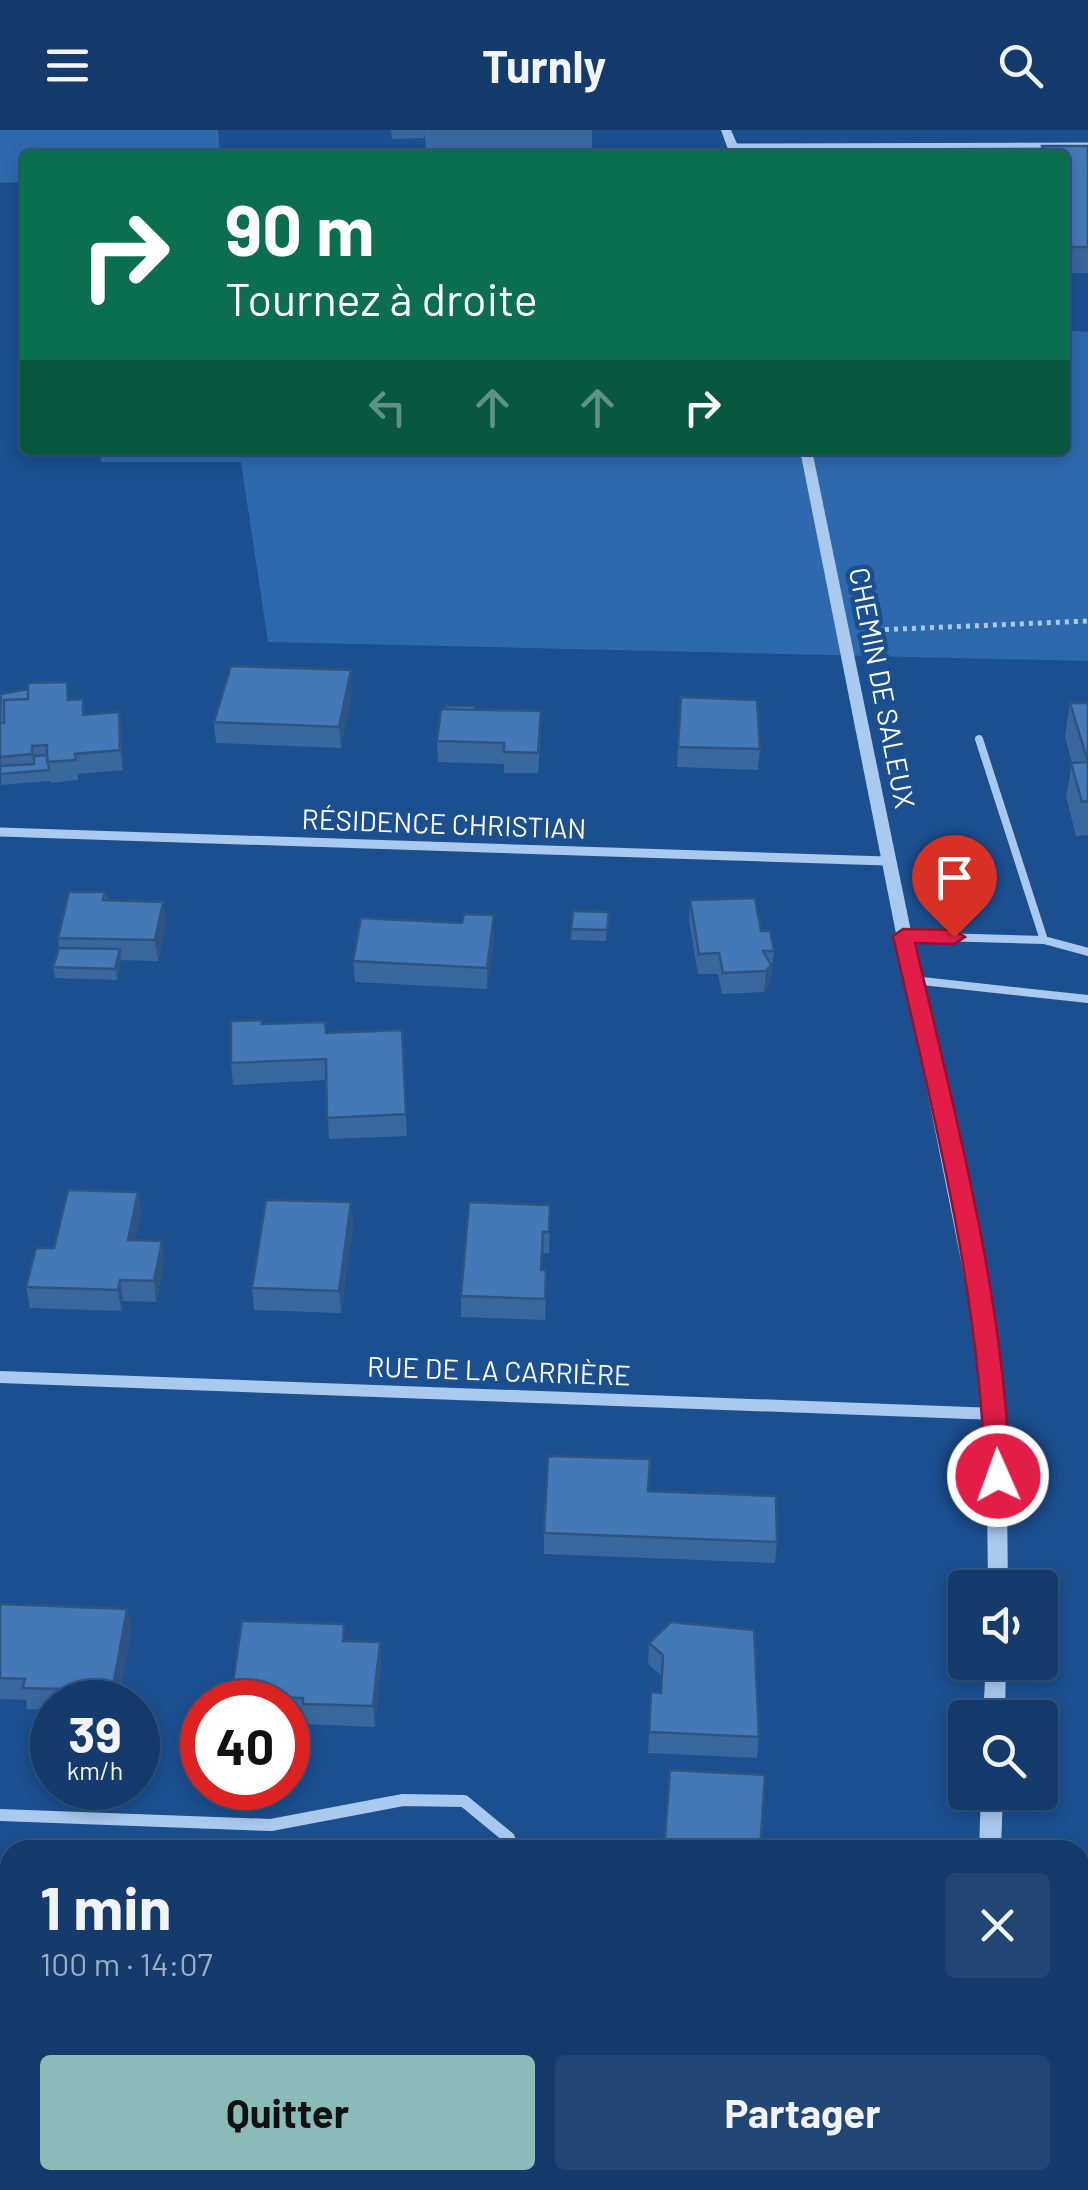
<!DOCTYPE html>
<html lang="fr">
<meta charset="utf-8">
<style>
:root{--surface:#143b6b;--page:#214673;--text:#f1f3f6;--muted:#9dadc1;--line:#33557e;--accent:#8bbbb9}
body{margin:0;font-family:Barlow,sans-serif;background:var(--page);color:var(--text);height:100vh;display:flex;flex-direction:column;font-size:38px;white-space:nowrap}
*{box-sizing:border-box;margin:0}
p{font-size:32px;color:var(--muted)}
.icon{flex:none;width:55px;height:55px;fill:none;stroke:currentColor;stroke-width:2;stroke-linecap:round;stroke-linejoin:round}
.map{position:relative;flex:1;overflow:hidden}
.details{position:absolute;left:0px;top:1710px;width:1090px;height:350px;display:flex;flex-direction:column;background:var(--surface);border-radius:30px 30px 0 0;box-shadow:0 5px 15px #0003,0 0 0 2px var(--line)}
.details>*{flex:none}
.guide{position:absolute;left:20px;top:20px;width:1050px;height:305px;border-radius:10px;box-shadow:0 5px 15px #0003,0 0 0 2px var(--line);background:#0b6e4f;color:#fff;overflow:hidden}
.controls{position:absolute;left:948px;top:1440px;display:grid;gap:20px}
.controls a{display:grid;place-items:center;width:110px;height:110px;border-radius:10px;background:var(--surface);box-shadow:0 5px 15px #0003,0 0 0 2px var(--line);font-size:50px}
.speed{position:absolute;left:30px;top:1550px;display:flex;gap:20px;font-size:50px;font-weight:700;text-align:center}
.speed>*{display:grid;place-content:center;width:130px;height:130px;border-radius:50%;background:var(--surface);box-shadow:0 5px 15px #0003,0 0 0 2px var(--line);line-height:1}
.speed small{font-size:25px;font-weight:400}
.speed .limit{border:15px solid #d22;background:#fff;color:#111}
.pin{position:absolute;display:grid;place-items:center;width:85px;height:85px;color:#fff;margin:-102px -42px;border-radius:50% 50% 50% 0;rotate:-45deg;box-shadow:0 0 10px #0007}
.pin .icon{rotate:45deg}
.me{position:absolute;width:110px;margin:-55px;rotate:358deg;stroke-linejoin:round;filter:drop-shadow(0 0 8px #0008)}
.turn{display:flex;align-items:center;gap:35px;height:210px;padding:0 40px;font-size:45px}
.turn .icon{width:130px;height:130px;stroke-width:2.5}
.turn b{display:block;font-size:70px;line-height:85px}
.lanes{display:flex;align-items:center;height:95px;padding:0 40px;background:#0003;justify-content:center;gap:50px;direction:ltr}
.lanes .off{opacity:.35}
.round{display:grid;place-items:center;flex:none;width:105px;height:105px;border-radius:10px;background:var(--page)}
.head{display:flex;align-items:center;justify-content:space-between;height:170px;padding:0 40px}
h1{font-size:60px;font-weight:700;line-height:75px}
.primary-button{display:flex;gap:20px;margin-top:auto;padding:20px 40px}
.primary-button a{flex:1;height:115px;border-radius:10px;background:var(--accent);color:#111;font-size:40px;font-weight:700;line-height:115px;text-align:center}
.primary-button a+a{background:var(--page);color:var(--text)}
header{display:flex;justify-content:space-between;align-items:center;height:130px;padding:0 40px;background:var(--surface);font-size:45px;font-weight:700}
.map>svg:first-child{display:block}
.green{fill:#2e69ad}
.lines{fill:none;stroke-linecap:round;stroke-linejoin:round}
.path-far1{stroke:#a9c9ee;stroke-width:5;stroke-dasharray:4 5;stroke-linecap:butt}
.path{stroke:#a9c9ee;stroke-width:8;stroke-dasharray:6 9;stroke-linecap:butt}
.service-far1{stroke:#a9c9ee;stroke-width:5}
.service{stroke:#a9c9ee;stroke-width:8}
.minor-far1{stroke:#a9c9ee;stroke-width:9}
.minor{stroke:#a9c9ee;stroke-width:12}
.tertiary{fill:#a9c9ee;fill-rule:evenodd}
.wall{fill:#3a679d}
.shaded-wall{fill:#305480}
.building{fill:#4478b7;stroke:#305480;stroke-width:2.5}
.route{fill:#e11d48;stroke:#92132f;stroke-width:2.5}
.labels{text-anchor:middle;stroke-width:9;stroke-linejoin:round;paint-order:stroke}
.street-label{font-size:28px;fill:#fff;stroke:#1b4f8f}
</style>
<header><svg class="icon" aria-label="menu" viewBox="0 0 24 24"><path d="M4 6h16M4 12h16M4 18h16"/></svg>Turnly<svg class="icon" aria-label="search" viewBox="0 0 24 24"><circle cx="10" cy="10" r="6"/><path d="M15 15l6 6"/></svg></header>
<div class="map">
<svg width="1088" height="2060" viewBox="0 0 1088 2060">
<rect width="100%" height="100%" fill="#1b4f8f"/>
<!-- green -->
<path class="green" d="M 0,0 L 218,0 L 220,25 L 25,25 L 25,52 L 0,53 Z
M 1065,200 L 1088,202 L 1088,531 L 268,512 L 241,332 L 101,332 L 100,320 L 1065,320 Z"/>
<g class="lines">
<!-- path-far1 -->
<path class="path-far1" d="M 876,500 L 1088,491"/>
<!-- path -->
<path class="path" d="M 0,2020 L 10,2017"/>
<!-- service-far1 -->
<path class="service-far1" d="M 733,16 L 1088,15"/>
<!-- service -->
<path class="service" d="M 903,806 L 1044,810 L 979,609
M 1044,810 L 1088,822
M 913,850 L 1088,869"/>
<!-- minor-far1 -->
<path class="minor-far1" d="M 0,702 L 886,731"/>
<!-- minor -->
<path class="minor" d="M 0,1247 L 996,1284
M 0,1685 L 271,1695 L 403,1670 L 464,1671 L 509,1708 L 512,1720
M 600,2050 L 603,2060"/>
<!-- tertiary -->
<path class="tertiary" d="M 721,0 L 731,0 L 742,25 L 730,25 Z
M 800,320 L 812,320 L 986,1166 L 1006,1284 L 1008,1458 L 988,1458 L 986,1284 L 968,1166 Z
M 986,1532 L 1006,1532 L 1005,1588 L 983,1588 Z
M 981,1662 L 1003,1662 L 1001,1720 L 979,1720 Z
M 965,2050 L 989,2050 L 989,2060 L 965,2060 Z"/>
</g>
<!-- wall -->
<path class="wall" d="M 391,0 L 592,0 L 592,20 L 427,25 L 424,2 L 424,8 L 392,9 Z
M 1042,16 L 1088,16 L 1088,143 L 1069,143 L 1065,130 L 1065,25 L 1041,25 Z
M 352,560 L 341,618 L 216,613 L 214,592 Z
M 83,569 L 85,585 L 119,582 L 123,640 L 78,644 L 78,650 L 51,653 L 50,651 L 1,655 L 0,582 Z
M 1070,573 L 1088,573 L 1088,705 L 1076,706 L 1066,667 L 1072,633 L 1065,607 Z
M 475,580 L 541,602 L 538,643 L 504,643 L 504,634 L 438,632 L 437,611 Z
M 678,617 L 760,619 L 758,640 L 677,637 Z
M 105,764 L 108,770 L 166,793 L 158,831 L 121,830 L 117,850 L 55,848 L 53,837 L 59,818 L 58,808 Z
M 690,770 L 761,801 L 774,821 L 769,856 L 764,862 L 722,864 L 718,844 L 698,844 L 689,791 Z
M 573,781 L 609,782 L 606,811 L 571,810 Z
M 462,793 L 494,806 L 487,859 L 355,852 L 353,831 Z
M 262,894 L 326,903 L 402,900 L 407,1006 L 329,1009 L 326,950 L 233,955 L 231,933 Z
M 138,1062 L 141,1083 L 135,1110 L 164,1132 L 156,1172 L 123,1171 L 121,1181 L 30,1178 L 26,1157 L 54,1118 Z
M 351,1072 L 353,1093 L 341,1183 L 254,1180 L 252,1158 Z
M 550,1096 L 549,1123 L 543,1123 L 542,1140 L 546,1140 L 545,1190 L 461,1187 L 461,1166 Z
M 648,1361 L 777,1412 L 775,1433 L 544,1424 L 544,1403 Z
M 0,1474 L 127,1479 L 131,1500 L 118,1572 L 52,1572 L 52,1580 L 27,1579 L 26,1570 L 0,1569 Z
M 346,1511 L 380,1512 L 381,1533 L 375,1597 L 305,1594 L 305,1589 L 288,1588 L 288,1572 L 232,1572 L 231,1566 Z
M 649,1513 L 759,1607 L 757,1628 L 648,1623 L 651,1562 L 661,1563 L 662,1546 L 648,1534 Z
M 0,1747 L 10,1748 L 10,1863 L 0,1862 Z"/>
<!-- shaded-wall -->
<path class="shaded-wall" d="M 351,540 L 352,560 L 341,618 L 339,597 Z
M 119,582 L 122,602 L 123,640 L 120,620 Z
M 163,772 L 166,793 L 158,831 L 155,810 Z
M 494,785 L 494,806 L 487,859 L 487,838 Z
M 120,819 L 121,830 L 117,850 L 115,839 Z
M 771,835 L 769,856 L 764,862 L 766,841 Z
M 138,1062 L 141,1083 L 131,1131 L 128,1110 Z
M 351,1072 L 353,1093 L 341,1183 L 339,1161 Z
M 162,1111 L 164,1132 L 156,1172 L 154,1151 Z
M 120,1150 L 123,1171 L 121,1181 L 118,1160 Z
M 127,1479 L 131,1500 L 118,1572 L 112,1572 L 111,1568 Z
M 380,1512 L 381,1533 L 375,1597 L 373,1576 Z"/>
<!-- building -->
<path class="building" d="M 1042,16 L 1088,16 L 1088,117 L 1072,117 L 1065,93 L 1065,25 L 1045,25 Z
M 231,536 L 351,540 L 339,597 L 214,592 Z
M 67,552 L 68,570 L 83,569 L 83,585 L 119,582 L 120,620 L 75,624 L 76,630 L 47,632 L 47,615 L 32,616 L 32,624 L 0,627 L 0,593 L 4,593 L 4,570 L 28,569 L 28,553 Z
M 28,559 L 28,569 L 4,570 L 4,593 L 0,593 L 1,564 Z
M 681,567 L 757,570 L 760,619 L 678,617 Z
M 1070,573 L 1088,573 L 1088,671 L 1082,672 L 1071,633 L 1088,632 Z
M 446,576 L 475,576 L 475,580 L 446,579 Z
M 441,579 L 541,581 L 538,623 L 504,622 L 504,613 L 437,611 Z
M 47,625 L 49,640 L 0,644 L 0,636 L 34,634 L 34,626 Z
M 69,762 L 105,762 L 103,770 L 163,772 L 155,810 L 58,808 Z
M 755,768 L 761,801 L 770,801 L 774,821 L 763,821 L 771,835 L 766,841 L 723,843 L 719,823 L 699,824 L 690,770 Z
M 573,781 L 609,782 L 607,800 L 571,799 Z
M 464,784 L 494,785 L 487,838 L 353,831 L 361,788 L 462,793 Z
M 59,818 L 120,819 L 115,839 L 53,837 Z
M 262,890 L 262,894 L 325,892 L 326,903 L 402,900 L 406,984 L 327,988 L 326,929 L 231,933 L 231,891 Z
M 68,1060 L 138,1062 L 128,1110 L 162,1111 L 154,1151 L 120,1150 L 118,1160 L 26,1157 L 36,1118 L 54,1118 Z
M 266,1070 L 351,1072 L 339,1161 L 252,1158 Z
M 469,1072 L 550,1075 L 549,1102 L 543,1102 L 541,1140 L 546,1140 L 545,1169 L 461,1166 Z
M 548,1326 L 650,1329 L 648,1361 L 776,1366 L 777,1412 L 544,1403 Z
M 0,1474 L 127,1479 L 111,1568 L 56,1567 L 58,1559 L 23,1558 L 25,1549 L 0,1548 Z
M 242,1491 L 344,1494 L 343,1511 L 380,1512 L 373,1576 L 303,1574 L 303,1568 L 231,1566 Z
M 671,1492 L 754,1500 L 759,1607 L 649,1602 L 651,1562 L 661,1563 L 663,1525 L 649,1513 Z
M 670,1640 L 765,1645 L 760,1720 L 664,1720 Z
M 0,1747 L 10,1748 L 10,1844 L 0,1843 Z
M 365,2050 L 471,2050 L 472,2058 L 483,2056 L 484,2060 L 367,2060 Z
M 745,2050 L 864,2050 L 864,2060 L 745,2060 Z"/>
<!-- route -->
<path class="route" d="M 903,799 L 954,800 L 965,807 L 954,814 L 915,813 C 956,987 1004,1167 1010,1346 L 998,1356 L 985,1346 C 980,1165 933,982 893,806 Z"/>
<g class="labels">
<!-- street labels -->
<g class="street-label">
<text transform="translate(882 558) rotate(79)" y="10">CHEMIN DE SALEUX</text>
<text transform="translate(444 694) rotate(2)" y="10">RÉSIDENCE CHRISTIAN</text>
<text transform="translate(499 1241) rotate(2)" y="10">RUE DE LA CARRIÈRE</text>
</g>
</g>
</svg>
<div class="controls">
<a><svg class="icon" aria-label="sound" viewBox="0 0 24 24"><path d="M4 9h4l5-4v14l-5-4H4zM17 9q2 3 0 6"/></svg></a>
<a><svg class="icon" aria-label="search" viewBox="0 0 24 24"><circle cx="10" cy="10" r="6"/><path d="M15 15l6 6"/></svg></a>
</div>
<div class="speed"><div>39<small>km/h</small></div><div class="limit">40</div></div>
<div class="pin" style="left:954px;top:807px;background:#d93025"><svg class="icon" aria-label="arrive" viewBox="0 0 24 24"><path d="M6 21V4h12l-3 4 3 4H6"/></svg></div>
<svg class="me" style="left:998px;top:1346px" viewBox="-20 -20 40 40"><circle r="17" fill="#e11d48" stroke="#fff" stroke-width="3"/><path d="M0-11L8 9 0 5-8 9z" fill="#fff"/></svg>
<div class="guide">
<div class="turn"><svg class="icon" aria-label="right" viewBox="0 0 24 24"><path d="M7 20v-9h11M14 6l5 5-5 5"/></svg><div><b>90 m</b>Tournez à droite</div></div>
<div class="lanes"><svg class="icon off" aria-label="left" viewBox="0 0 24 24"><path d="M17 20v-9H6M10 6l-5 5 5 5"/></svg><svg class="icon off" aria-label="ahead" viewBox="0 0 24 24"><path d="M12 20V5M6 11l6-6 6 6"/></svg><svg class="icon off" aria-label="ahead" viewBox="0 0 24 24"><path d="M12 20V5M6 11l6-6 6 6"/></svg><svg class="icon" aria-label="right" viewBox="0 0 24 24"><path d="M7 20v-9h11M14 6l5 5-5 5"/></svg></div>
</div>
<section class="details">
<div class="head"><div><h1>1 min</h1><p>100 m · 14:07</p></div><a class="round"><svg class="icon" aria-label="close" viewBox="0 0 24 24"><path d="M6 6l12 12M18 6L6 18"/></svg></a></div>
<div class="primary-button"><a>Quitter</a><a>Partager</a></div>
</section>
</div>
